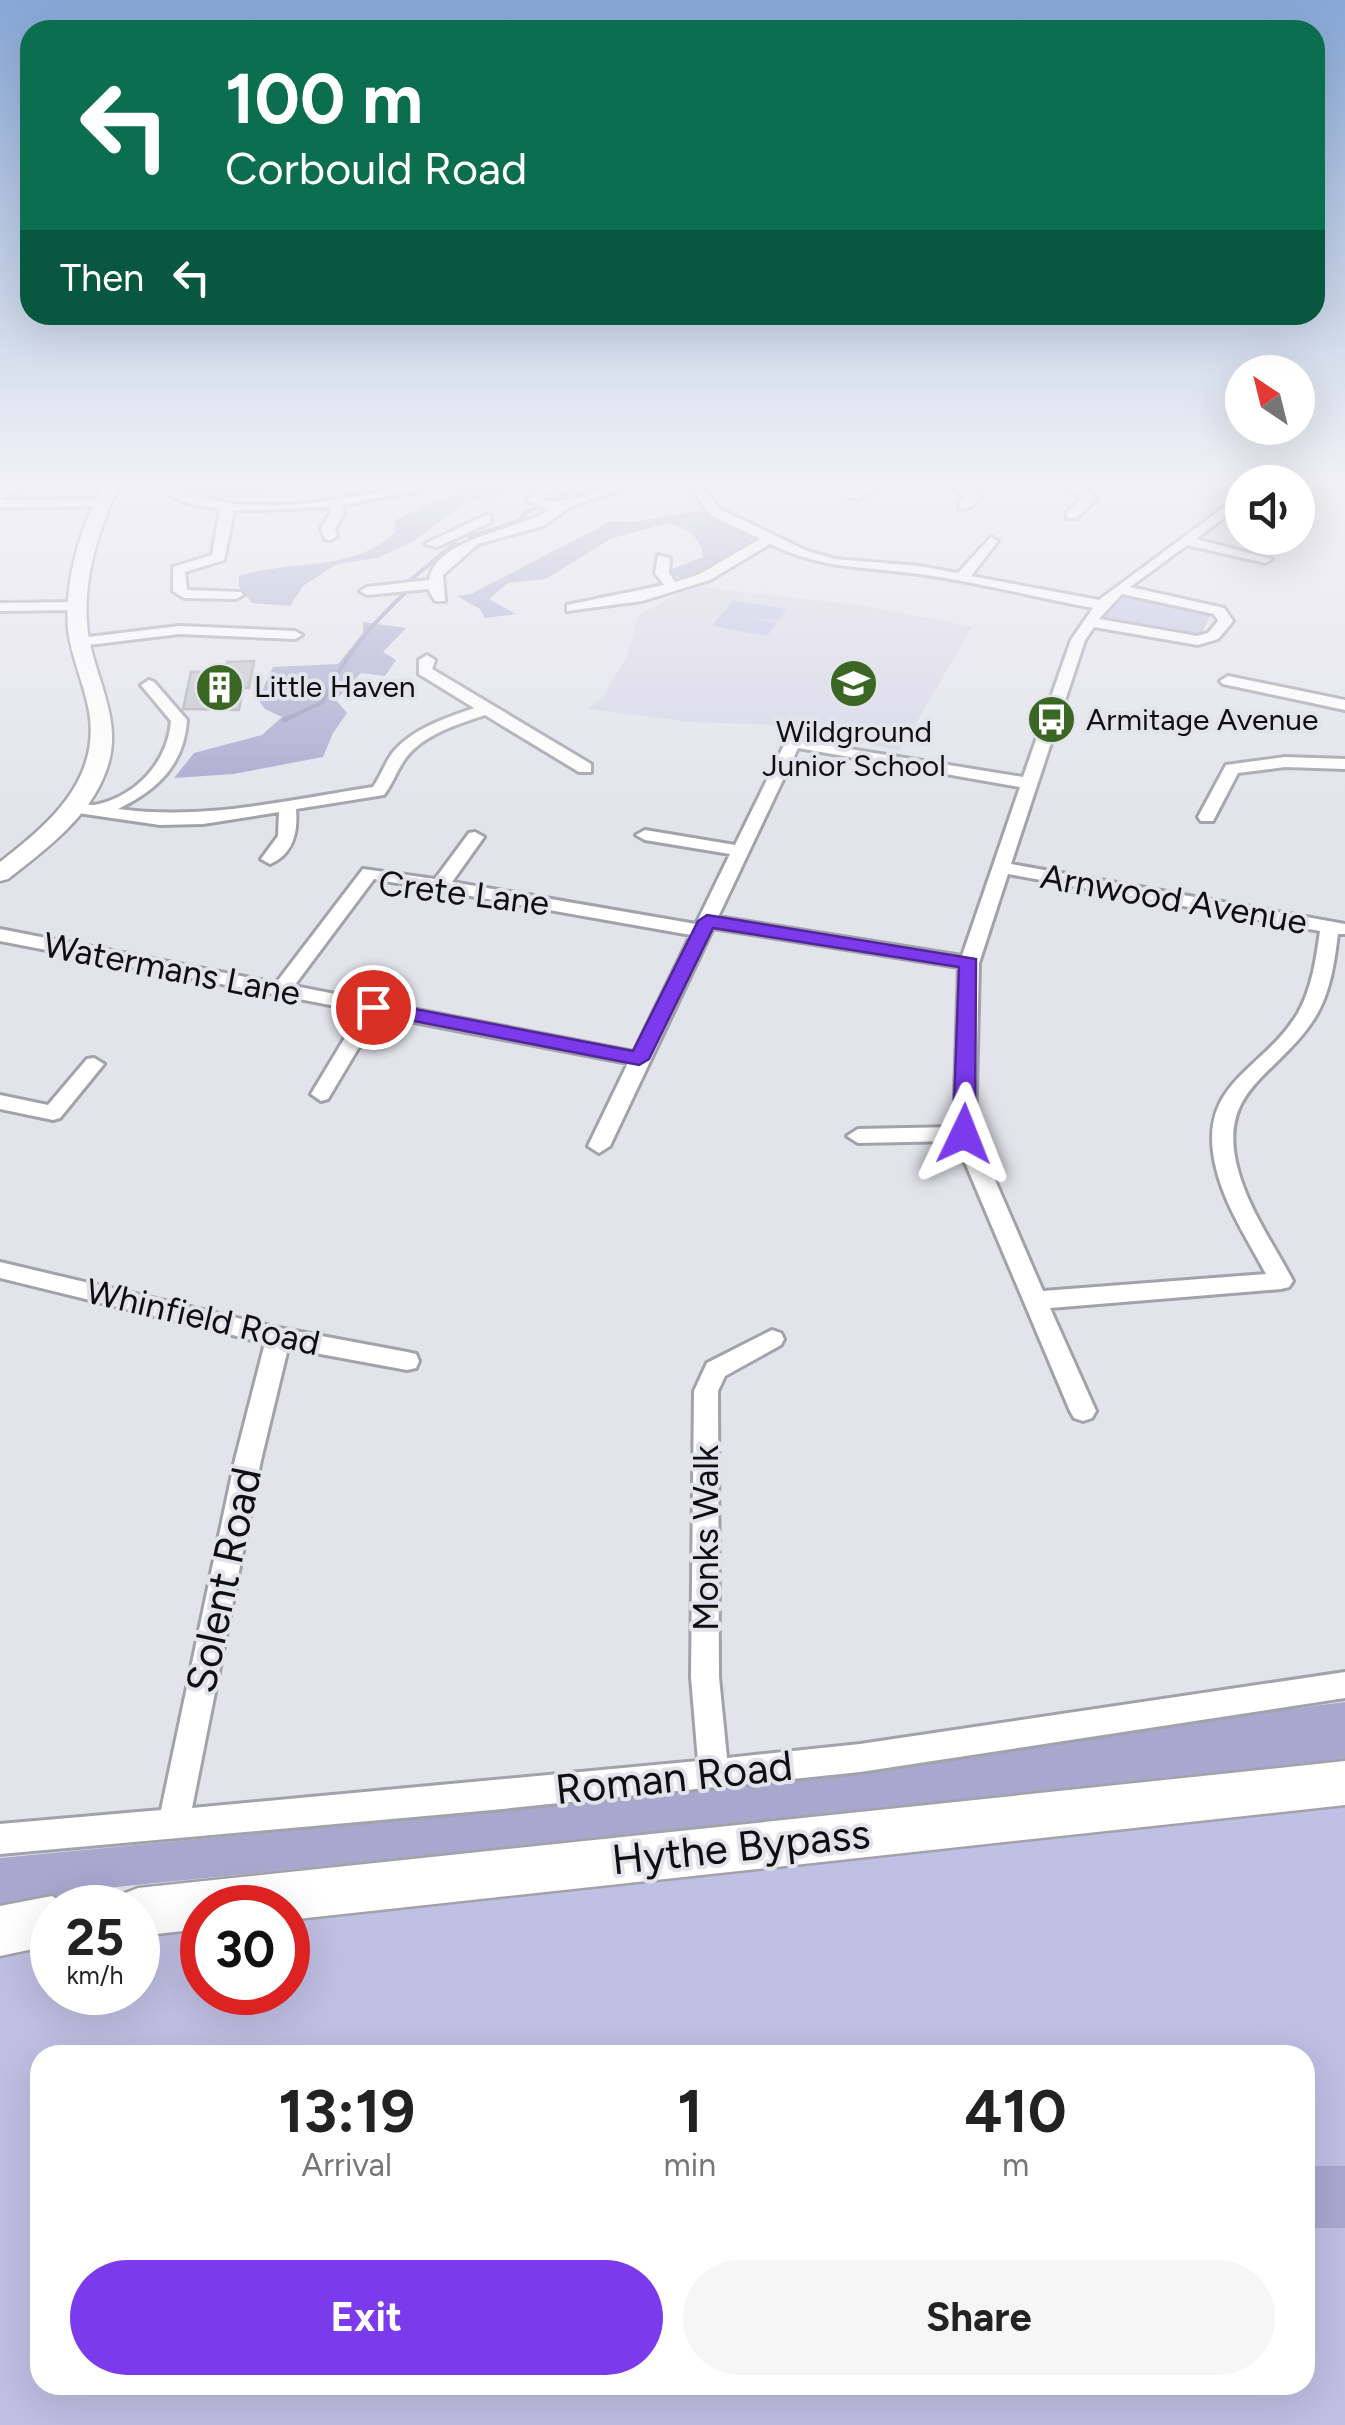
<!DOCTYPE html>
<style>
:root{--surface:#fff;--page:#f6f6f6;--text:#222;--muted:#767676;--accent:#7c3aed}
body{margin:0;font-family:Figtree,sans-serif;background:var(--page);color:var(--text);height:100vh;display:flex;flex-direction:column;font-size:38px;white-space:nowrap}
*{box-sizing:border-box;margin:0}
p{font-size:32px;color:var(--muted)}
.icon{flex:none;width:55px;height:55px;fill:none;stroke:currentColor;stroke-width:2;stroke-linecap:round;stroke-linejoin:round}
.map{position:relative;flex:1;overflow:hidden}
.drawer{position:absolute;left:30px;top:2045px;width:1285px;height:350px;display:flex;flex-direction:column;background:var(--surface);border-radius:30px;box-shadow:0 10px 40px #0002}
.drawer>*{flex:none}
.top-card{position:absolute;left:20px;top:20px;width:1305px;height:305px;border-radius:30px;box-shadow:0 10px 40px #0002;background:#0b6e4f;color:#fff;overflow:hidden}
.needle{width:65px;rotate:325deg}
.fabs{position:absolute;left:1225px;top:355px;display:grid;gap:20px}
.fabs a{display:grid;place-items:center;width:90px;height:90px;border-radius:50%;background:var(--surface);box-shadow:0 10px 40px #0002;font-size:50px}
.speed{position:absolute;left:30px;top:1885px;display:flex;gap:20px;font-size:50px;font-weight:700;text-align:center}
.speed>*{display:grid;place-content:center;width:130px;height:130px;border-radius:50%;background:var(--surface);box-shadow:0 10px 40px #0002;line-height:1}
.speed small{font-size:25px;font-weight:400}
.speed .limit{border:15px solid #d22;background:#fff;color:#111}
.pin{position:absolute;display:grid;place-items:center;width:85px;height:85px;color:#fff;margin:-42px;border:5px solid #fff;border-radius:50%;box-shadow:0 2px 10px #0007}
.me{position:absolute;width:110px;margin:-55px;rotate:2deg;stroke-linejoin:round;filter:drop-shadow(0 0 8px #0008)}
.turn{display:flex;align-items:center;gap:35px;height:210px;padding:0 40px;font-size:45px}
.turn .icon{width:130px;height:130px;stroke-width:2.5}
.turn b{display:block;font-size:70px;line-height:85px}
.then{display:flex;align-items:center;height:95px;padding:0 40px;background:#0003;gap:20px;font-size:38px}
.eta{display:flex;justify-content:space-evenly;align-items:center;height:170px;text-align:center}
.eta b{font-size:60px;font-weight:700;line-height:70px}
.action{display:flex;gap:20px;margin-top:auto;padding:20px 40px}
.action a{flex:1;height:115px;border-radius:60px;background:var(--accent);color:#fff;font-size:40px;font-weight:700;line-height:115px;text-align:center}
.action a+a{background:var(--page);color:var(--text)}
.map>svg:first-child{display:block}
.built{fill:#d7d6e7}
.green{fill:#c0bfe4}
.forest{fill:#a9a7ce}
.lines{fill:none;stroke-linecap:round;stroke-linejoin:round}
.stream-far1{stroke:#9594ba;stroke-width:4}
.stream{stroke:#9594ba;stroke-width:5}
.building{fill:#c3c3cc;stroke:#acacb4;stroke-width:2.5}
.street-casing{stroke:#a2a2aa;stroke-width:6}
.secondary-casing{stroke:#a2a2aa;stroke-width:5}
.primary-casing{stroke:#a2a2aa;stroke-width:5}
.street{fill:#fff;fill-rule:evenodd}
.secondary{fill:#fff;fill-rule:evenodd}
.primary{fill:#fff;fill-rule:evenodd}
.route{fill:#7c3aed;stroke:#51269a;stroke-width:2.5}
.labels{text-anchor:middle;stroke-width:8;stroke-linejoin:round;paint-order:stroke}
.far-poi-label{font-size:30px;fill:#0f0f12;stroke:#e3e3ec;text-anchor:start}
.street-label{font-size:35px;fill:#0f0f12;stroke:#e3e3ec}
.near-street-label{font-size:42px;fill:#0f0f12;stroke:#e3e3ec}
</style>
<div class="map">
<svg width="1345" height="2425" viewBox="0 0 1345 2425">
<rect width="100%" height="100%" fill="#e3e3ec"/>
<!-- built -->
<path class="built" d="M 692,586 L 867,606 L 972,627 L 900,751 L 775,725 L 689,722 L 588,709 L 603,697 L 628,654 L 639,615 Z"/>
<!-- green -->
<path class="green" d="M 1125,595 L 1204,611 L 1210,616 L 1202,633 L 1194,636 L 1107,621 L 1104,618 Z
M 733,600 L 787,609 L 778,621 L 750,617 L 777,623 L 767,636 L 712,626 Z
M 1345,1791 L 1345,2166 L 1305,2166 L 1305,2055 L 40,2055 L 40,2385 L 1305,2385 L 1305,2228 L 1345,2228 L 1345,2425 L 0,2425 L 0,1946 L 52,1934 L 52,1992 L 138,1992 L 138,1921 L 202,1914 L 202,1992 L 288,1992 L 288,1908 Z"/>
<!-- forest -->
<path class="forest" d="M 183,480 L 266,480 L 261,498 C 235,497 198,505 180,483 Z
M 476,480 L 516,480 L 506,484 L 500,496 L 467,502 L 414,541 L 378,558 L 337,564 L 303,586 L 290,606 L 252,603 L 239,587 L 239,576 C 291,559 354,573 395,532 L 395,520 L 465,489 Z
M 701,510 L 751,537 L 751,541 L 714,569 L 682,578 L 671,575 L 670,570 L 703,557 C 702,537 685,527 667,523 L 610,539 L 546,579 L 508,583 L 489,599 L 516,614 L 485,618 L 480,609 L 457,596 L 471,594 L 611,521 L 632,522 Z
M 363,622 L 406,628 L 383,652 L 396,660 L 385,676 L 361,673 L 336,700 L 347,713 L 333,733 L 323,757 L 233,774 L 174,778 L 194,753 L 262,735 L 282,717 L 265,709 L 258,699 L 273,667 L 338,664 L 363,633 Z
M 1345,1702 L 1345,1764 L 116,1887 L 0,1909 L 0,1858 L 489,1811 Z
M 1305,2166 L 1345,2166 L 1345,2228 L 1305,2228 Z"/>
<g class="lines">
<!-- stream-far1 -->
<path class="stream-far1" d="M 551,501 L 595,481
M 470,537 L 521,520 L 525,512 L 539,507
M 408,582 L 455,543
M 288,718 L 323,702 C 341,659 373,623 407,591"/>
<!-- stream -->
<path class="stream" d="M 284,720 L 293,716"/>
</g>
<!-- building -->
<path class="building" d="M 254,661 L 249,688 L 243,688 L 239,710 L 183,709 L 191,672 L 225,671 L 227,662 Z"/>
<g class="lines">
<defs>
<path id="street" d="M 23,480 L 40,480 L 0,500 L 0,491 Z
M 169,480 L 181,480 L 181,490 C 239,516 318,504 378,492 C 399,488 417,480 438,480 L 414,491 L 342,505 L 344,513 L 335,529 L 337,536 L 330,540 L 325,539 L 321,529 L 330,513 L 329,507 L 234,511 L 224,560 L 185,572 L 187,590 L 241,592 L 243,595 L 236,599 L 184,598 L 173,591 L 173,567 L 212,555 L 220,509 L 191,504 L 169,495 Z
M 631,480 L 669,480 L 617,490 L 570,507 L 543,526 L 478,544 L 443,575 L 445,601 L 435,601 L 428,589 L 367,595 L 360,591 L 367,587 L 429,580 C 436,537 518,531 549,510 L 526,500 L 545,485 L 556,488 L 542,499 C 569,508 602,484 631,480 Z
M 684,480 L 697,480 L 720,509 L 807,551 L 835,559 L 919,566 L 958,573 L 991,537 L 998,541 L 971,576 L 1099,600 L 1242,494 L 1242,504 L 1196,539 L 1272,559 L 1265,563 L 1187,545 L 1130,587 L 1224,608 L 1233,621 L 1218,639 L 1198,645 L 1094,627 L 1085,640 L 1011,864 L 1345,924 L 1345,934 L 1338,934 C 1334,965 1330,996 1312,1022 C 1275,1077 1216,1090 1238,1170 C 1249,1210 1274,1245 1293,1281 L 1289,1287 L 1281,1289 L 1050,1308 L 1096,1411 L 1092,1418 L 1083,1421 L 1074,1418 L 1070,1411 L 956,1141 L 858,1143 L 847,1136 L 858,1129 L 954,1127 L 959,967 L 713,928 L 610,1146 L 599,1153 L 588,1146 L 628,1063 L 378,1015 L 328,1099 L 321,1101 L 311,1094 L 361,1011 L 0,941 L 0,929 L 276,983 L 363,869 L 435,879 L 469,833 L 475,832 L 484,837 L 452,882 L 696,924 L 730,854 L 645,840 L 636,835 L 645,830 L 735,845 L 787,739 L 1023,777 L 1071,640 L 1093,608 C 1035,597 977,582 919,574 C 862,566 825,570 770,544 L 710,580 L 642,601 L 567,611 L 567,605 L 664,585 L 655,573 L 658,555 L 670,558 L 669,573 L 675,582 L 700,574 L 760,539 L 710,515 ZM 1122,594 L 1214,614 L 1218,621 L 1208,633 L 1197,636 L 1099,619 ZM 798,748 L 1020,787 L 962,956 L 718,917 ZM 1008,874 L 1320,931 C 1316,959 1312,988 1298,1013 C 1263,1072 1195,1082 1216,1168 C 1225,1206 1248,1240 1266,1274 L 1043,1291 L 975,1134 L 979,963 ZM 374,879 L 691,935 L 634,1052 L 294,986 Z
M 875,480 L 960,480 L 981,498 L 969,508 L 959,508 L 959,502 L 966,498 L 948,484 L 881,487 L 858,499 L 847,496 Z
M 1055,480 C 1072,480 1086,483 1095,499 L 1077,518 L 1067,518 L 1067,512 L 1082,498 Z
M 1247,480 L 1264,480 L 1265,482 L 1248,482 Z
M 108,499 L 109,502 L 103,506 L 0,508 L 0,500 Z
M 486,515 L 491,516 L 491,522 L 437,547 L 425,544 Z
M 0,603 L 76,602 L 83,606 L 76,610 L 0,611 Z
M 179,626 L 295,631 L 302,635 L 295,639 L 179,634 L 80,646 L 73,642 L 80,638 Z
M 427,655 L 435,660 L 432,669 L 591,764 L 591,772 L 579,772 L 485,715 C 459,724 423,734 405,759 C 397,770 393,783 384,795 L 296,809 C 298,833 293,854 270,864 L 261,859 L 278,836 L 279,812 L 203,824 L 160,825 L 71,812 L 62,807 C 74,798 86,808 99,804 C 139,794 168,760 171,721 L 141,685 L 149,680 L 154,682 L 187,720 C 184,765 157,790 118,809 C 204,821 288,800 373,787 C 381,776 385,762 394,751 C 414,728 446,718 474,708 L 419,674 L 419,660 Z
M 1228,676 L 1345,700 L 1345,710 L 1223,684 L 1220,681 Z
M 1285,757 L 1345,759 L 1345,769 L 1285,767 L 1238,773 L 1213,821 L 1201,821 L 1198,817 L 1226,765 Z
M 94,1058 L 104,1064 L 60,1118 L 53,1120 L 0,1109 L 0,1095 L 48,1105 L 87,1059 Z
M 0,1262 L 279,1328 L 407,1352 L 416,1354 L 419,1361 L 416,1368 L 407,1370 L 288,1348 L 261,1460 L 192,1808 L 698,1761 L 691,1677 L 694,1391 L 707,1363 L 772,1330 L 781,1333 L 784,1339 L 781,1345 L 725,1376 L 718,1391 L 719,1677 L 727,1758 L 860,1744 L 1345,1672 L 1345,1698 L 860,1772 L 492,1810 L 0,1854 L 0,1824 L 161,1810 L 235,1460 L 265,1343 L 0,1278 Z"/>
<path id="secondary" d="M 105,480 L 122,480 C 98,528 78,590 90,644 C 100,688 123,726 106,771 C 89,818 45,850 8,879 L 0,881 L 0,862 C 49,824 101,780 89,711 C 84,683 71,657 68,629 C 64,578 82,524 105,480 Z"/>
<path id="primary" d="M 1345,1761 L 1345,1805 L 288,1920 L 288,1908 L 202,1908 L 202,1929 L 138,1936 L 138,1908 L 115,1908 L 120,1895 L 138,1888 Z
M 52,1896 L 71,1908 L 52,1908 L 52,1945 L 0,1956 L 0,1906 Z"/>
</defs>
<!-- street casing -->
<use href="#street" class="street-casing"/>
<!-- secondary casing -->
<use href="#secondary" class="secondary-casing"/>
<!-- primary casing -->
<use href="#primary" class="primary-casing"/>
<!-- street -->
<use href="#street" class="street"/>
<!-- secondary -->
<use href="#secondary" class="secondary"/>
<!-- primary -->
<use href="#primary" class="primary"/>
</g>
<!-- sky -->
<linearGradient id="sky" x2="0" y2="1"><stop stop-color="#87a7d6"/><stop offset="0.59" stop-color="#f2f2f6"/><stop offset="1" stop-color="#f2f2f6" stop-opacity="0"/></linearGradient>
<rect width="1345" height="820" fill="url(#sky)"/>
<!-- route -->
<path class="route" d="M 707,915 L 976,959 L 975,1134 L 971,1139 L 956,1139 L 953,1134 L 959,967 L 713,928 L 649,1059 L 639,1065 L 373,1013 L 363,1007 L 373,1001 L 633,1051 L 698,921 Z"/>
<!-- icons -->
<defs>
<symbol id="school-disc" viewBox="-11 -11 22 22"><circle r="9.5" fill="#3b6725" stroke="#e3e3ec"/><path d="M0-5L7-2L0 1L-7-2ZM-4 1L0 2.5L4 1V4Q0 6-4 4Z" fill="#fff"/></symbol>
<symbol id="building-disc" viewBox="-11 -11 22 22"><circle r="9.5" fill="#3b6725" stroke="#e3e3ec"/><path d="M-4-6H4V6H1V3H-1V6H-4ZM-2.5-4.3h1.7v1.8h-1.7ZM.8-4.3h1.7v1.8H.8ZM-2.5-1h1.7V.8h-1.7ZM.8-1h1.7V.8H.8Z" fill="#fff"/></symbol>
<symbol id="bus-disc" viewBox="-11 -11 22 22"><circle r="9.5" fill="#3b6725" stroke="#e3e3ec"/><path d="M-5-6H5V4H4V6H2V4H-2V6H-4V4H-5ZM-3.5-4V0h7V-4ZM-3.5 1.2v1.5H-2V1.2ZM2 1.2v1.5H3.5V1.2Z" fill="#fff"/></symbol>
</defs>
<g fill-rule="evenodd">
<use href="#school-disc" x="826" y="656" width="55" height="55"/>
<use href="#building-disc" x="192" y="660" width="55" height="55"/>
<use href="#bus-disc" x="1024" y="692" width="55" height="55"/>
</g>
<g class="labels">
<!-- far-poi labels -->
<g class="far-poi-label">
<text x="254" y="697">Little Haven</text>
<text x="1086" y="730">Armitage Avenue</text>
<text x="854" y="742" text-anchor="middle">Wildground<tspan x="854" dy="34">Junior School</tspan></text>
</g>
<!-- street labels -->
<g class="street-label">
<text transform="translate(464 893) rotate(7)" y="12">Crete Lane</text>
<text transform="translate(1174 899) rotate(10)" y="12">Arnwood Avenue</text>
<text transform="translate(172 969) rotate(11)" y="12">Watermans Lane</text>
<text transform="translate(203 1317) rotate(13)" y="12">Whinfield Road</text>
<text transform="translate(706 1538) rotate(-90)" y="12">Monks Walk</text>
</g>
<!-- near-street labels -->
<g class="near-street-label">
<text transform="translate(223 1580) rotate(-78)" y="15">Solent Road</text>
<text transform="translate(674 1777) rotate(-6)" y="15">Roman Road</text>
<text transform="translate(741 1846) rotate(-6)" y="15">Hythe Bypass</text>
</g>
</g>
</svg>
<div class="fabs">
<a><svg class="needle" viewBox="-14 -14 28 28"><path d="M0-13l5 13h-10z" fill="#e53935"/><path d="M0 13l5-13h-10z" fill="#767676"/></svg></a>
<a><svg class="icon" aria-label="sound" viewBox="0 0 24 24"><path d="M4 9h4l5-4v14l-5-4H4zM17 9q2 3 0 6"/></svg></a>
</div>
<div class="speed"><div>25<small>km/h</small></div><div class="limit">30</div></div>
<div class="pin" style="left:373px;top:1007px;background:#d93025"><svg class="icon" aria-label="arrive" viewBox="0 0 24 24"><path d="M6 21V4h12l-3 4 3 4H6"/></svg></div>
<svg class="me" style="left:964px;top:1134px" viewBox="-20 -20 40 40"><path d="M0-17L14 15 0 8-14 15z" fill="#7c3aed" stroke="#fff" stroke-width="4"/></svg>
<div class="top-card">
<div class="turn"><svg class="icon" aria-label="left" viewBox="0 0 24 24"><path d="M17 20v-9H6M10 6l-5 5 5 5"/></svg><div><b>100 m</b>Corbould Road</div></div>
<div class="then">Then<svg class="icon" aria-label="left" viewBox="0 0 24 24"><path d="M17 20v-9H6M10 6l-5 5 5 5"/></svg></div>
</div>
<section class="drawer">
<div class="eta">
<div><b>13:19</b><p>Arrival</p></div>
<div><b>1</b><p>min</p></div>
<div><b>410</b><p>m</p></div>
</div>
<div class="action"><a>Exit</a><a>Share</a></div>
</section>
</div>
